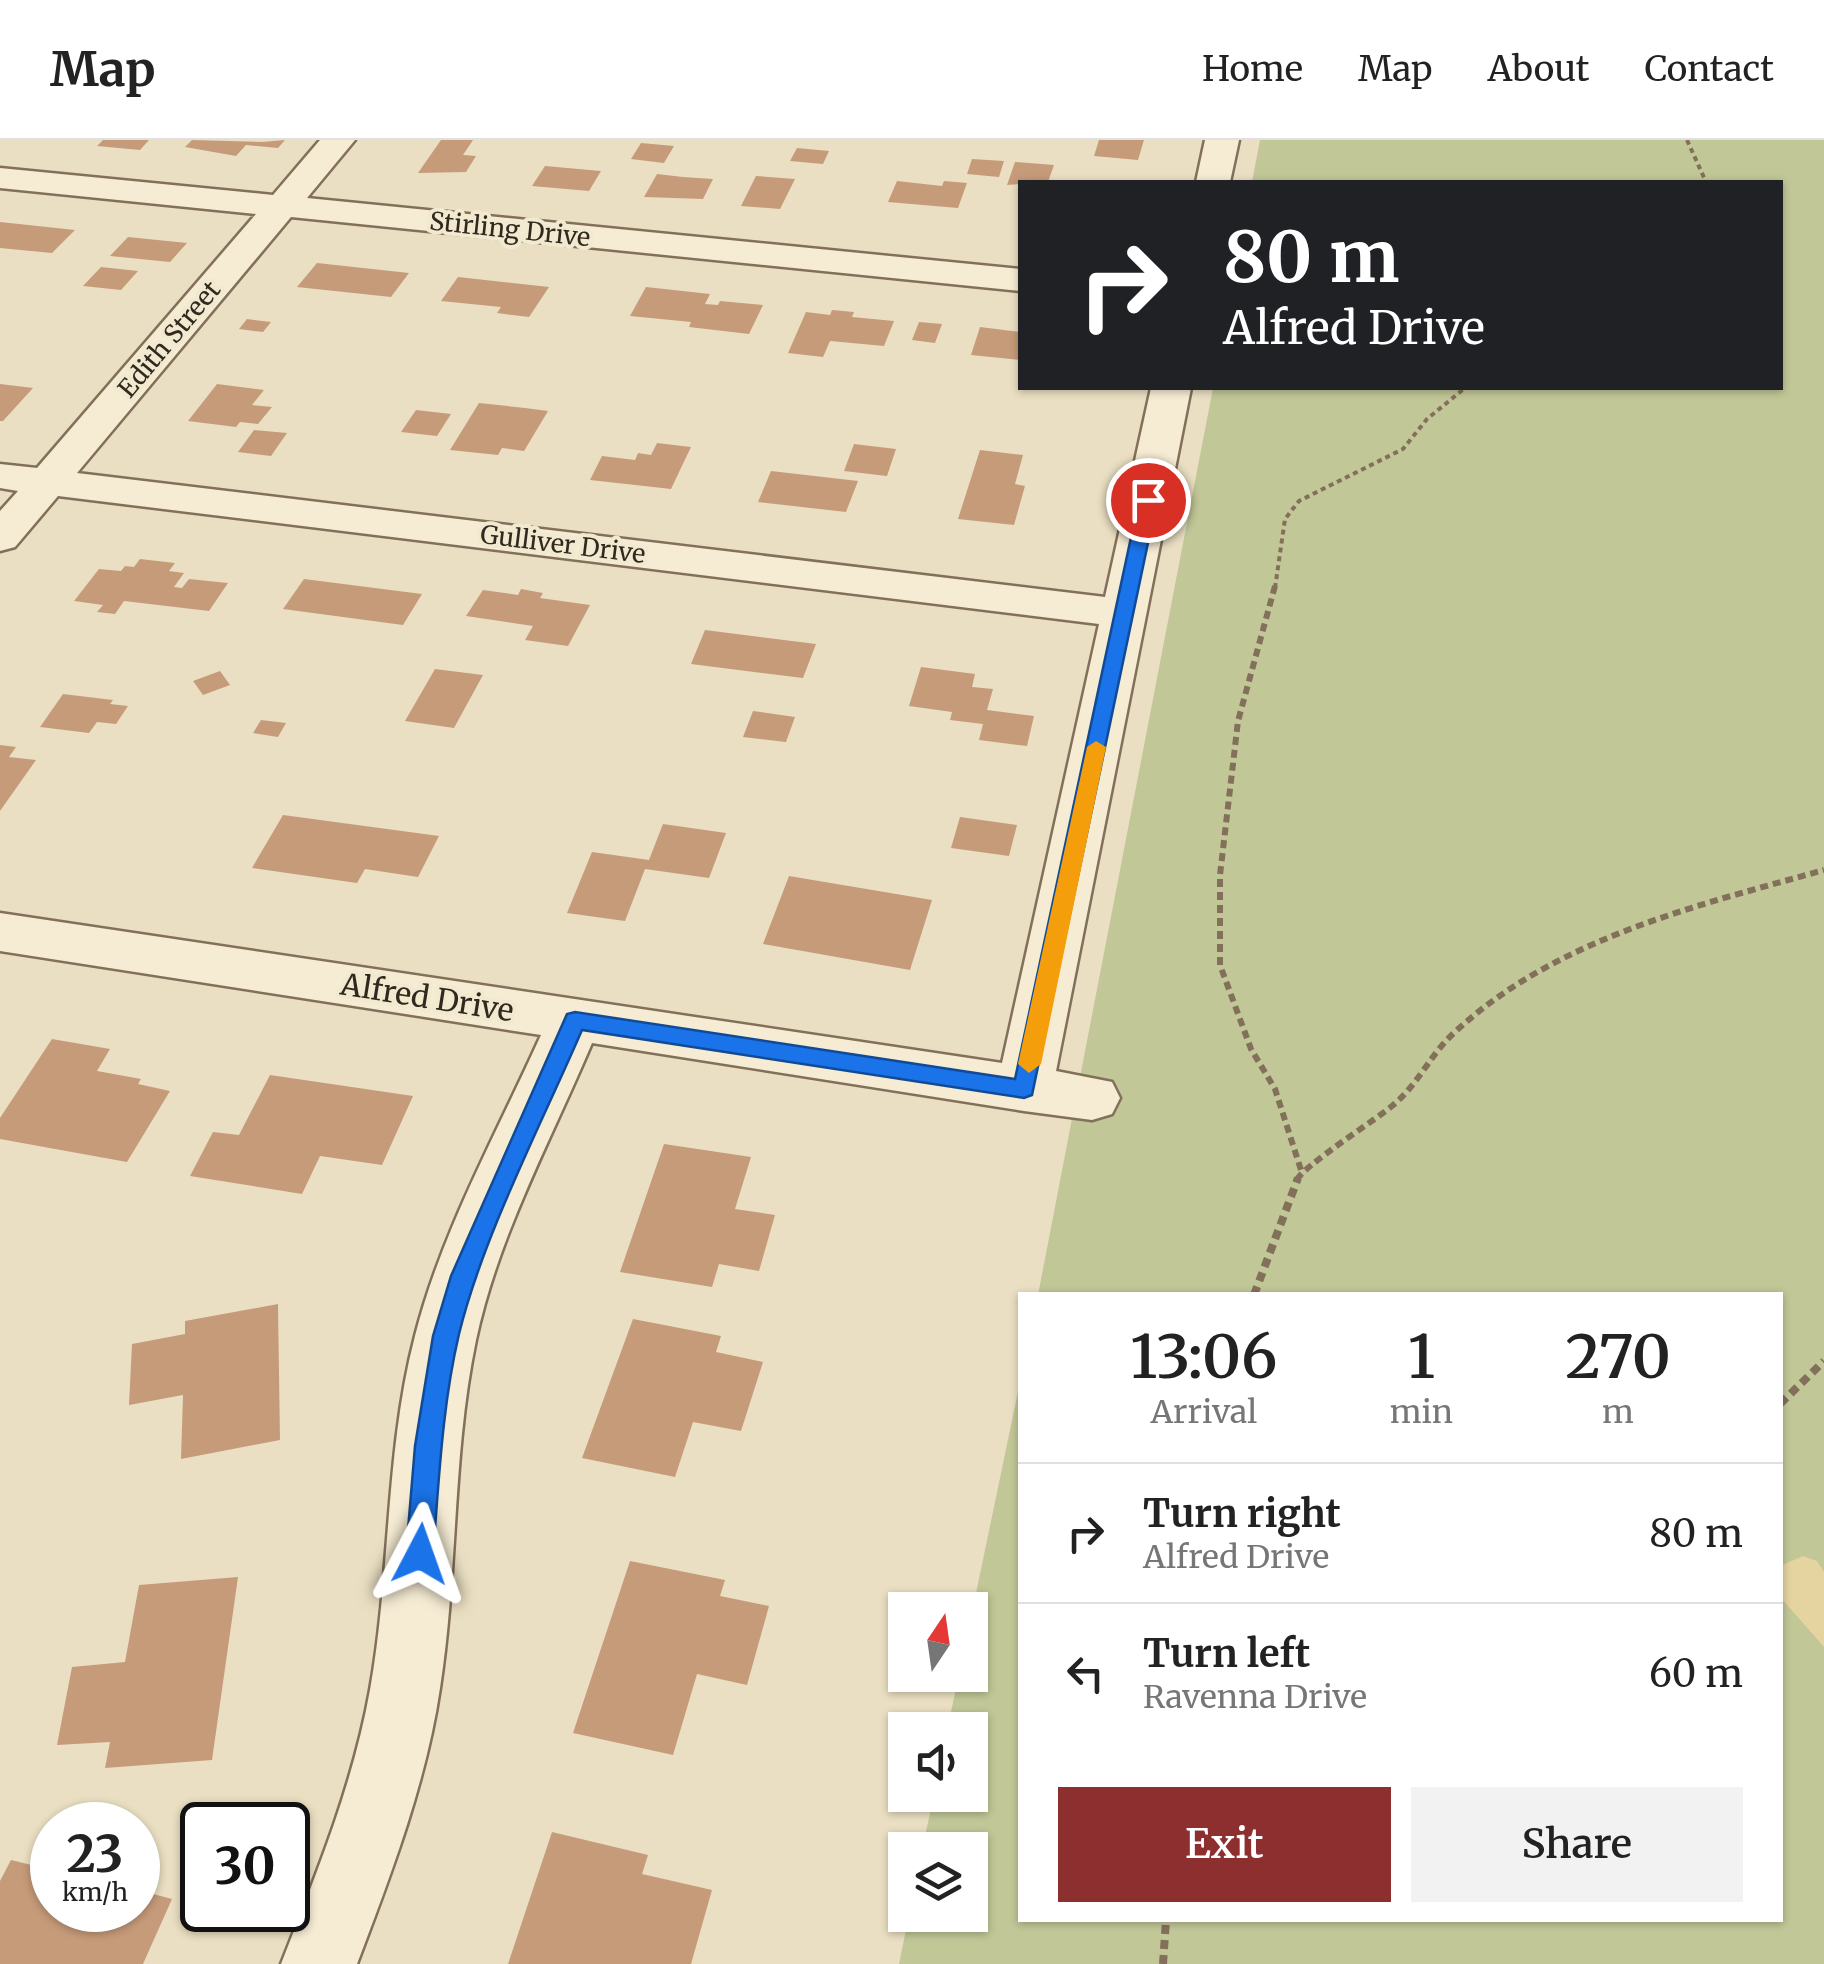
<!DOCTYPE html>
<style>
:root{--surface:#fff;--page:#f2f2f2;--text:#222;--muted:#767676;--line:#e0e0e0;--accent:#8d2f2f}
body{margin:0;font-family:Merriweather,serif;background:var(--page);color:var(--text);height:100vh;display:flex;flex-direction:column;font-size:38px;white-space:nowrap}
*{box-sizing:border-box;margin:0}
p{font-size:32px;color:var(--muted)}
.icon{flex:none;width:55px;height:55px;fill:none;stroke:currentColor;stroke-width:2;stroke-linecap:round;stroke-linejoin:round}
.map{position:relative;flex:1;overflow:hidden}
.sheet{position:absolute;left:1018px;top:1152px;width:765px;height:630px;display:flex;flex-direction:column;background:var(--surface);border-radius:0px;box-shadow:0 2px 8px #0004}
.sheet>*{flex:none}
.guide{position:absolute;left:1018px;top:40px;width:765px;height:210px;border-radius:0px;box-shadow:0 2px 8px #0004;background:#202124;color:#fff;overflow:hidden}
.needle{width:65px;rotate:13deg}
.controls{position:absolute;left:888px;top:1452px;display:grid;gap:20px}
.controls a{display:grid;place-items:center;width:100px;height:100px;border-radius:0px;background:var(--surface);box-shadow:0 2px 8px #0004;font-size:50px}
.speed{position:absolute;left:30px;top:1662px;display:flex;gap:20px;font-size:50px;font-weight:700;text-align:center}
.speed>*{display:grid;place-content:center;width:130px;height:130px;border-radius:50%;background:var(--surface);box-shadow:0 2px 8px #0004;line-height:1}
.speed small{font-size:25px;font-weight:400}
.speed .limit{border:5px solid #111;border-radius:15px;background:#fff;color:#111}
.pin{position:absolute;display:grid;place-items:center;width:85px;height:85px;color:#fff;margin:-42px;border:5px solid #fff;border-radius:50%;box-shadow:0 2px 10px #0007}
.me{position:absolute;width:110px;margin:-55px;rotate:4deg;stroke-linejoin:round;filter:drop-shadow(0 0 8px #0008)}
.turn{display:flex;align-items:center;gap:35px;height:210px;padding:0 40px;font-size:45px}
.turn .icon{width:130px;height:130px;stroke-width:2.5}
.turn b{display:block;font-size:70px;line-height:85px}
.eta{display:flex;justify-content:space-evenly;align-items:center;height:170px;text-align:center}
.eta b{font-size:60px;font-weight:600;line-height:70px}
.button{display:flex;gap:20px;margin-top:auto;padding:20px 40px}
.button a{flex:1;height:115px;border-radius:0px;background:var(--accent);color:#fff;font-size:40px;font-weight:600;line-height:115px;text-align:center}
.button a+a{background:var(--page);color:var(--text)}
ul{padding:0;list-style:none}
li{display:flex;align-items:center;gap:30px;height:140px;padding:0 40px;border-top:2px solid var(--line)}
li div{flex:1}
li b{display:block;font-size:38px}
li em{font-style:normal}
header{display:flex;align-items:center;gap:60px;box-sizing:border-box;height:140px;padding:0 50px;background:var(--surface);border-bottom:2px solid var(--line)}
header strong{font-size:48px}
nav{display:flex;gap:55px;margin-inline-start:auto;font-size:35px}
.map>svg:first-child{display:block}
.green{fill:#c1c797}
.sand{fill:#e5d3a0}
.building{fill:#c69b7a}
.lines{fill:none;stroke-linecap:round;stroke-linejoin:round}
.minor-casing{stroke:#83705a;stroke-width:5}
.path-far2{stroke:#83705a;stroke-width:4;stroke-dasharray:5 4;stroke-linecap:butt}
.path-far1{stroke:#83705a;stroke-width:6;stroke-dasharray:8 5;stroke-linecap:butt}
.path{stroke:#83705a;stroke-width:8;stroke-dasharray:9 6;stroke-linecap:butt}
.minor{fill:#f6ecd4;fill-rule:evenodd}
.route{fill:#1a73e8;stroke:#114b97;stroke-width:2.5}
.slow{fill:#f59e0b}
.labels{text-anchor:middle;stroke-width:8;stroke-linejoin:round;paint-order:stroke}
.far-street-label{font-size:25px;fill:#33281e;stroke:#f2e9d1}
.street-label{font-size:30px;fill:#33281e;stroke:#f2e9d1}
</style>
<header>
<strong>Map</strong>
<nav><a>Home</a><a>Map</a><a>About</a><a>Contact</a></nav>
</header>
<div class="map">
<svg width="1824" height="1824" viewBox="0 0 1824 1824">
<rect width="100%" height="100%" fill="#eadfc2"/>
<!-- green -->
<path class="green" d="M 1260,0 L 1824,0 L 1824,1824 L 899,1824 L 909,1775 L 970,1775 L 970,1710 L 922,1710 L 934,1655 L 970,1655 L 970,1590 L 947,1590 L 959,1535 L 970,1535 L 970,1482 L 1020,1242 L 1020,1780 L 1780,1780 L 1780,1155 L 1038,1155 L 1213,248 L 1780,248 L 1780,42 L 1252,42 Z"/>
<!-- sand -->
<path class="sand" d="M 1803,1416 L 1817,1421 L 1824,1432 L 1824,1507 L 1780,1457 L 1780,1426 Z"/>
<!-- building -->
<path class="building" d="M 103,0 L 149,0 L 140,10 L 97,6 Z
M 192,0 L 262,2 L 285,0 L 278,8 L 246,5 L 236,16 L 185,7 Z
M 441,0 L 473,0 L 463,15 L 476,16 L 466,32 L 418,33 Z
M 1099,0 L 1144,0 L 1138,20 L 1094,16 Z
M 641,3 L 674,6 L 664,23 L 631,19 Z
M 797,8 L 829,11 L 823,24 L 790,21 Z
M 972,19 L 1004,21 L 999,37 L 967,34 Z
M 1015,22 L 1054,25 L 1048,42 L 1007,45 Z
M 545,26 L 601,31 L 589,51 L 532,46 Z
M 657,34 L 683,37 L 713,39 L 703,59 L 644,57 Z
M 756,36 L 795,39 L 780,69 L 741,66 Z
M 897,41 L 942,46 L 944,41 L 967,43 L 958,68 L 888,62 Z
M 0,82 L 75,90 L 52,113 L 0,108 Z
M 128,97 L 187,103 L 170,122 L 110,116 Z
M 317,123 L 409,133 L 391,157 L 297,147 Z
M 101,127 L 138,131 L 121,150 L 83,146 Z
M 458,137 L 549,147 L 529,177 L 497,173 L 501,167 L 441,161 Z
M 646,147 L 710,154 L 705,164 L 718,165 L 720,161 L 763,165 L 749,194 L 689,187 L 691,182 L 630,176 Z
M 832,170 L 854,172 L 852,177 L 894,181 L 884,206 L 830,201 L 823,217 L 788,213 L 806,172 L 830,175 Z
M 247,179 L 271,182 L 263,192 L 239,189 Z
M 919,182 L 942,184 L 935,203 L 912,200 Z
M 980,187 L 1020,192 L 1020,220 L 971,215 Z
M 0,244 L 33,248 L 3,281 L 0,281 Z
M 217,244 L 264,250 L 252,265 L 272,267 L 258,284 L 240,282 L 236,287 L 188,281 Z
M 479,263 L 525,268 L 548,271 L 524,311 L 502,308 L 498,315 L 450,310 Z
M 416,270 L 451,274 L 437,296 L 401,292 Z
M 254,290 L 287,293 L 271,316 L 238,312 Z
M 657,303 L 691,307 L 671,349 L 590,340 L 602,316 L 635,320 L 638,313 L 651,315 Z
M 854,304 L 896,309 L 887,336 L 844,331 Z
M 980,310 L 1023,315 L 1015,344 L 1025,346 L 1014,385 L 958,379 Z
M 771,331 L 858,341 L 846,372 L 758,362 Z
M 140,419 L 175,423 L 169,431 L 184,433 L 174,447 L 182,448 L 189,439 L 228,443 L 209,471 L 124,461 L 115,474 L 97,472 L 103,465 L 74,461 L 99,429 L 121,431 L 125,426 L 134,427 Z
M 304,439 L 422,454 L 403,485 L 283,469 Z
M 521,449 L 543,453 L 540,458 L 590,465 L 568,506 L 525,500 L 533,486 L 466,476 L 483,450 L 518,455 Z
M 705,490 L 816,504 L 803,538 L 691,524 Z
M 921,527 L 975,534 L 972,547 L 993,549 L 987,570 L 1034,576 L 1027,606 L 979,600 L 983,584 L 950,580 L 952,572 L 909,566 Z
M 435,529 L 483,535 L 454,588 L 405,581 Z
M 220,531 L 230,545 L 203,555 L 193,541 Z
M 63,554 L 113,560 L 110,564 L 128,566 L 116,584 L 97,582 L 89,593 L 40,587 Z
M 753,571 L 795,577 L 786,602 L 743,597 Z
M 261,580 L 286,583 L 278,597 L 253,593 Z
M 0,605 L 16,607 L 9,617 L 36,620 L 0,671 Z
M 283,675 L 439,696 L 418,737 L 365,729 L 357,743 L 252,728 Z
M 960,677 L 1017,685 L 1009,716 L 951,708 Z
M 663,684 L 726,693 L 709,738 L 645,729 L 625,781 L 567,773 L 592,712 L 649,720 Z
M 789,736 L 932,760 L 910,830 L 763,804 Z
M 52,899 L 110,909 L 97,931 L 141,939 L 138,944 L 170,951 L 127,1022 L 0,999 L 0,978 Z
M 270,935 L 413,956 L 382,1025 L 320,1016 L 302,1054 L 190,1036 L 213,992 L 239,995 Z
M 664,1004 L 751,1017 L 735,1069 L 775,1075 L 759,1131 L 719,1124 L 712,1147 L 620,1132 Z
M 278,1164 L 280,1300 L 181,1319 L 183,1255 L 129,1265 L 132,1204 L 185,1194 L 185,1181 Z
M 633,1179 L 721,1196 L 716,1212 L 763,1222 L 741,1291 L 693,1282 L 675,1337 L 582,1318 Z
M 630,1421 L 725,1440 L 720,1456 L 769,1466 L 747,1545 L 697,1534 L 673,1615 L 573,1593 Z
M 238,1437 L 212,1620 L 105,1628 L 110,1602 L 57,1605 L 72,1527 L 125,1522 L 139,1445 Z
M 552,1692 L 648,1715 L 642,1734 L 712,1750 L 691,1824 L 508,1824 Z
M 11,1720 L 52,1730 L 52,1770 L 138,1770 L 138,1750 L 172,1759 L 143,1824 L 0,1824 L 0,1741 Z"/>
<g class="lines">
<defs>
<path id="minor" d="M 320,0 L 355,0 L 307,58 L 1020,129 L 1020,151 L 291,77 L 77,333 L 1105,457 L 1151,248 L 1191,248 L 1056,931 L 1112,942 L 1120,958 L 1112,974 L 1092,980 L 1024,971 L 592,903 C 551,1000 498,1096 476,1200 C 452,1314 458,1432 440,1548 C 426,1643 391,1734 357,1824 L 281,1824 C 316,1735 353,1645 370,1550 C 391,1433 385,1311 415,1196 C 442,1090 497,993 541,895 L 0,811 L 0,773 L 1002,923 L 1099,484 L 58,356 L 15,407 L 0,411 L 0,371 L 18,351 L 0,348 L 0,324 L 37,328 L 256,74 L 0,48 L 0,28 L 273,55 Z
M 1205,0 L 1239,0 L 1230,42 L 1196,42 Z"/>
</defs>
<!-- minor casing -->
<use href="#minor" class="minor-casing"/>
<!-- path-far2 -->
<path class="path-far2" d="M 1687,0 L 1706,42
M 1275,448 L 1285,379 L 1299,361 L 1403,309 L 1427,279 L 1465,248"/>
<!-- path-far1 -->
<path class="path-far1" d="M 1275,446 L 1238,581 L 1220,735 L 1220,825 L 1251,909 L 1275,949 L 1301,1030
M 1297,1040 C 1302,1027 1374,981 1392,966 C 1418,945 1431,913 1456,891 C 1557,798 1696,766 1824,730"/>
<!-- path -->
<path class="path" d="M 1254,1155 L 1298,1038
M 1780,1264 L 1824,1221
M 1163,1824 L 1166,1780"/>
<!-- minor -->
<use href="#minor" class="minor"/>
</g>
<!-- route -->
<path class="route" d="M 1148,355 L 1157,360 L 1032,955 L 1024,958 L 582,890 C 541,985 483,1096 459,1194 C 442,1266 439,1341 433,1414 L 429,1423 L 420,1427 L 410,1423 L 406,1414 L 415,1306 L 433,1196 L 451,1136 L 567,874 L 575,872 L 1015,939 L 1139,360 Z"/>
<!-- slow -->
<path class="slow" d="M 1096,601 L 1106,607 L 1041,924 L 1029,933 L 1018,924 L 1087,607 Z"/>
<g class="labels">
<!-- far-street labels -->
<g class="far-street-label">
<text transform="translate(510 89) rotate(6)" y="9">Stirling Drive</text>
<text transform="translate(169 199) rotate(-50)" y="9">Edith Street</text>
<text transform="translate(563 404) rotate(7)" y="9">Gulliver Drive</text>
</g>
<!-- street labels -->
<g class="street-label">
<text transform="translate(427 858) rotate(9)" y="10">Alfred Drive</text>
</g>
</g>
</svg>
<div class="controls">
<a><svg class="needle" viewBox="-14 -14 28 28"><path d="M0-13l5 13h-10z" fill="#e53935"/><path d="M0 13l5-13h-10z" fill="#767676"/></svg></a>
<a><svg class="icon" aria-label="sound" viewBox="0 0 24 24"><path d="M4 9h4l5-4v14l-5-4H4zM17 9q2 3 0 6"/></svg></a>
<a><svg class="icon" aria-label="layers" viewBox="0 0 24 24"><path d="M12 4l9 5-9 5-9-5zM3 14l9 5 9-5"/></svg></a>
</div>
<div class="speed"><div>23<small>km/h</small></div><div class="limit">30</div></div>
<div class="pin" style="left:1148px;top:360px;background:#d93025"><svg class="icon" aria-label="arrive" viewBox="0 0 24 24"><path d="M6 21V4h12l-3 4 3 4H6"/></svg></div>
<svg class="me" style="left:420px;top:1414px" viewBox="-20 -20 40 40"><path d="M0-17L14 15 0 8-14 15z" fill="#1a73e8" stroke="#fff" stroke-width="4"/></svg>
<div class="guide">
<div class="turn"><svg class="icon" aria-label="right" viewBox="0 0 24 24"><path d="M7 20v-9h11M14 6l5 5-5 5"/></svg><div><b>80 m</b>Alfred Drive</div></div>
</div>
<section class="sheet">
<div class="eta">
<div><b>13:06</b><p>Arrival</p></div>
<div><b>1</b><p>min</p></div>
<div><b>270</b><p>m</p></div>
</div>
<ul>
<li><svg class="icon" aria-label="right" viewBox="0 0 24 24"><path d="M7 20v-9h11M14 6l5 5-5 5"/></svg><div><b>Turn right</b><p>Alfred Drive</p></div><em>80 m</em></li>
<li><svg class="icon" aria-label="left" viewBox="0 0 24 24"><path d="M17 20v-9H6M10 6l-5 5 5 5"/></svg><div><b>Turn left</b><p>Ravenna Drive</p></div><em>60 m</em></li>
</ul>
<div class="button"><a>Exit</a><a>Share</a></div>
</section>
</div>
